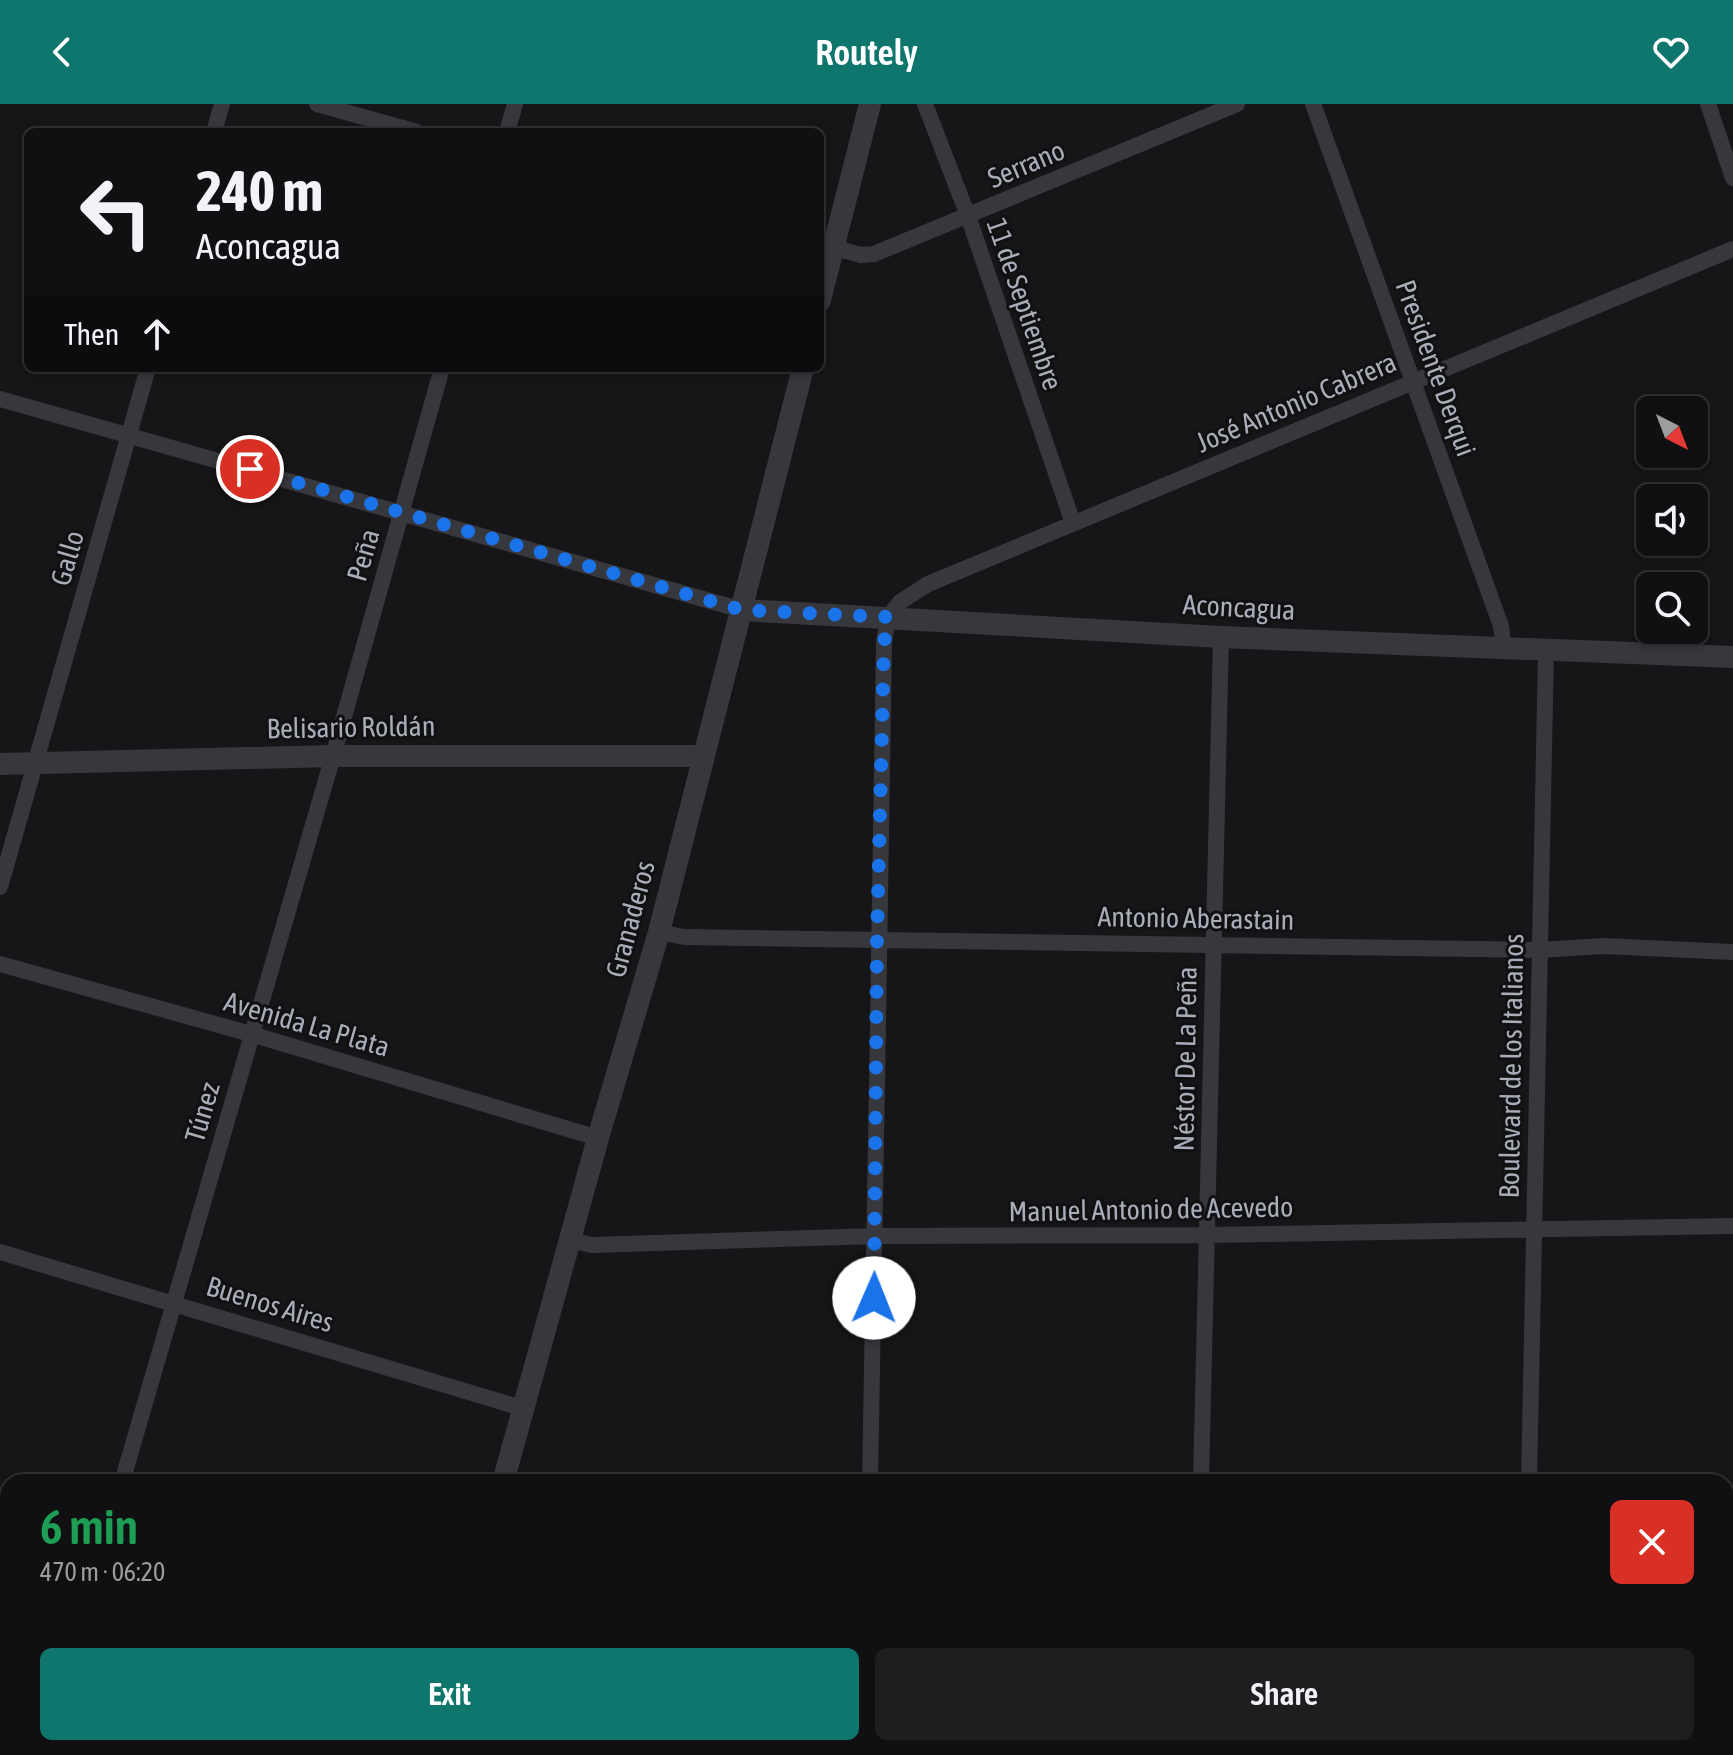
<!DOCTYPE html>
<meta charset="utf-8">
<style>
:root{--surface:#101012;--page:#1e1e20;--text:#f1f3f6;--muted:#9c9d9f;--line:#303032;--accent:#0f766e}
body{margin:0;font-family:"Asap Condensed",sans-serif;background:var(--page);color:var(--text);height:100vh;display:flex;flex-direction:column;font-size:30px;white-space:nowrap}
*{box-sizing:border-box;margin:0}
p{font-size:26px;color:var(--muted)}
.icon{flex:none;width:44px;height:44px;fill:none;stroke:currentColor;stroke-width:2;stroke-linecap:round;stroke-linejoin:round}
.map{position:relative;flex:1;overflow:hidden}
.side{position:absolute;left:0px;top:1370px;width:1734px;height:282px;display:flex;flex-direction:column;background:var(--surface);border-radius:24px 24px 0 0;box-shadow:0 4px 12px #0003,0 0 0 2px var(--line)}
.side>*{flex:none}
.guide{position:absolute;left:24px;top:24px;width:800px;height:244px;border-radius:12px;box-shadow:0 4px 12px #0003,0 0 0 2px var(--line);background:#101012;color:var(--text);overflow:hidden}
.needle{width:52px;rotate:138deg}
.controls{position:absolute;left:1636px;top:292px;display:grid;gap:16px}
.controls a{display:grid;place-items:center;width:72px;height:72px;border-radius:12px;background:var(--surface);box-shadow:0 4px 12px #0003,0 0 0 2px var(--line);font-size:40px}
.pin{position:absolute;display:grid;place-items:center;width:68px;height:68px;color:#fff;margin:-34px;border:4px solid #fff;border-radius:50%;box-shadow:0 2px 8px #0007}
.me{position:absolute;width:88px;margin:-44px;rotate:1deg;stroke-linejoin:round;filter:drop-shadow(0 0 6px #0008)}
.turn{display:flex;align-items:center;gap:28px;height:168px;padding:0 40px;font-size:36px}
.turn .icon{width:104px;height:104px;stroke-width:2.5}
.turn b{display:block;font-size:56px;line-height:68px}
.then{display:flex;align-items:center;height:76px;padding:0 40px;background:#0003;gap:16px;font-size:30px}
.round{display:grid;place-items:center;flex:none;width:84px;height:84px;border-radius:12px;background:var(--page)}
.head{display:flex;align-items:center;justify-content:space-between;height:136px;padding:0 40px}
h1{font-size:48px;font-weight:600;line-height:60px;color:#1e9e55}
.cta{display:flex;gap:16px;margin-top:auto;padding:16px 40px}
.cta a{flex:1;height:92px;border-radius:12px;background:var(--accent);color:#fff;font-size:32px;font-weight:600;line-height:92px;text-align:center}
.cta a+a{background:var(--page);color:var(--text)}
header{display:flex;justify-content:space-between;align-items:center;height:104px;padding:0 40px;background:var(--accent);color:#fff;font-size:36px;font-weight:600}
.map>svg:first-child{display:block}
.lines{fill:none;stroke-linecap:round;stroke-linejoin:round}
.minor{stroke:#37383d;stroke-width:16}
.tertiary{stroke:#37383d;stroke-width:22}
.route{stroke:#1a73e8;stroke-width:14;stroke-dasharray:0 25.2}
.labels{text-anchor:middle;stroke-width:6;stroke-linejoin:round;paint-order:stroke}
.street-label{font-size:28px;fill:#a8adb8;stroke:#111113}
</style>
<header><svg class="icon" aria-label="back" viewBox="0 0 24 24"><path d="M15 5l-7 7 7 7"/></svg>Routely<svg class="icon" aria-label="heart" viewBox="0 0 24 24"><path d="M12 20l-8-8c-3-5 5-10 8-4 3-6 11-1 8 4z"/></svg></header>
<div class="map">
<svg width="1733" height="1651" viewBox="0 0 1733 1651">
<rect width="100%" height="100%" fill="#161618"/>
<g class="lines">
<!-- minor -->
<path class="minor" d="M 317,0 L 417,28
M 925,0 L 968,112 L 1073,419
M 1313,0 L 1501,522 L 1504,546
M 1708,0 L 1733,74
M 214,28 L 222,0
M 507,28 L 515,0
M 820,140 L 861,151 L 874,150 L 1237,0
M 0,295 L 742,506
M 0,783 L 148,264
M 659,828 L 684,833 L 1540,846 L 1603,842 L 1733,848
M 0,860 L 251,930 L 598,1034
M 570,1136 L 592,1141 L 876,1132 L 1208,1131 L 1733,1122
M 0,1148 L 525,1305
M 122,1378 L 333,652 L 442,264
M 870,1378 C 877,1098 878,819 884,539 L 888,513 L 900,498 L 928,480 L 1733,145
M 1201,1378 L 1221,533
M 1529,1378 L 1546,548
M 1200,1644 L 1200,1651
M 273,1651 L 273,1644
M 568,1651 L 568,1644
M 863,1651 L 863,1644
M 1526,1651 L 1526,1644"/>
<!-- tertiary -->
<path class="tertiary" d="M 820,196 L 870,0
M 742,506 L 1221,533 L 1733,553
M 0,660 L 333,652 L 704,652
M 503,1378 L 598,1034 L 659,828 L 803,264
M 0,1408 L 8,1408
M 1726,1447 L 1733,1447"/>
</g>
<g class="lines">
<!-- route -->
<path class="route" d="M 250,365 L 742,506 L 888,513 L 884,539 L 877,835 L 874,1194"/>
</g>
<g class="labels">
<!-- street labels -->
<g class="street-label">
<text transform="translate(1026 60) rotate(-23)" y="10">Serrano</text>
<text transform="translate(1025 200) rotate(71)" y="10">11 de Septiembre</text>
<text transform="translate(1436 264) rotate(70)" y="10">Presidente Derqui</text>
<text transform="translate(1296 298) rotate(-23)" y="10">José Antonio Cabrera</text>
<text transform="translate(363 451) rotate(-74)" y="10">Peña</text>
<text transform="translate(67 454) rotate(-74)" y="10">Gallo</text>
<text transform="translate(1239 503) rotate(3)" y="10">Aconcagua</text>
<text transform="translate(351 623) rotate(-1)" y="10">Belisario Roldán</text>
<text transform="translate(1196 814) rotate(1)" y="10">Antonio Aberastain</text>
<text transform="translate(630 815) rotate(-75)" y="10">Granaderos</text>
<text transform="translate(307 920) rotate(16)" y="10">Avenida La Plata</text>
<text transform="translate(1185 955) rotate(-89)" y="10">Néstor De La Peña</text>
<text transform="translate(1511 962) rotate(-89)" y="10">Boulevard de los Italianos</text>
<text transform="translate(202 1008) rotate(-74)" y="10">Túnez</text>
<text transform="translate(1151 1105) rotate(-1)" y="10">Manuel Antonio de Acevedo</text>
<text transform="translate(270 1200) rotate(17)" y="10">Buenos Aires</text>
</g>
</g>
</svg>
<div class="controls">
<a><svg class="needle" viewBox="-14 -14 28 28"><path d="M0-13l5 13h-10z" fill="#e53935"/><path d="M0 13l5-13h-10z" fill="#9c9d9f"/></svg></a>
<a><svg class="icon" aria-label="sound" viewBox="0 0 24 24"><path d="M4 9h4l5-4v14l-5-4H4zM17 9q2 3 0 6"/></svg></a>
<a><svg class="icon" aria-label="search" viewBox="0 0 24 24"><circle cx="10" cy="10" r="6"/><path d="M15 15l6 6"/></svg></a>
</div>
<div class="pin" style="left:250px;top:365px;background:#d93025"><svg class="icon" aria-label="arrive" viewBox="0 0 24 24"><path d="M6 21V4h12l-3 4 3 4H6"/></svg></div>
<svg class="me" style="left:874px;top:1194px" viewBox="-20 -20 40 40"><circle r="19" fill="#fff"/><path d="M0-13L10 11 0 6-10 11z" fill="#1a73e8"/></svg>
<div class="guide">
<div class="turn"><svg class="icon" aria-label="left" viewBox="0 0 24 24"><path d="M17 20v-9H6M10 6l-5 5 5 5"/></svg><div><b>240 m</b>Aconcagua</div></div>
<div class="then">Then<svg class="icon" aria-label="ahead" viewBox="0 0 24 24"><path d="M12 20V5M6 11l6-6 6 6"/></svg></div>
</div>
<section class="side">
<div class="head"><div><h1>6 min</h1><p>470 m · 06:20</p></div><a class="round" style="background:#d93025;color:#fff"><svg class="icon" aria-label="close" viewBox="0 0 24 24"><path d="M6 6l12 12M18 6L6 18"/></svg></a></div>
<div class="cta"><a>Exit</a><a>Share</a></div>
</section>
</div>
